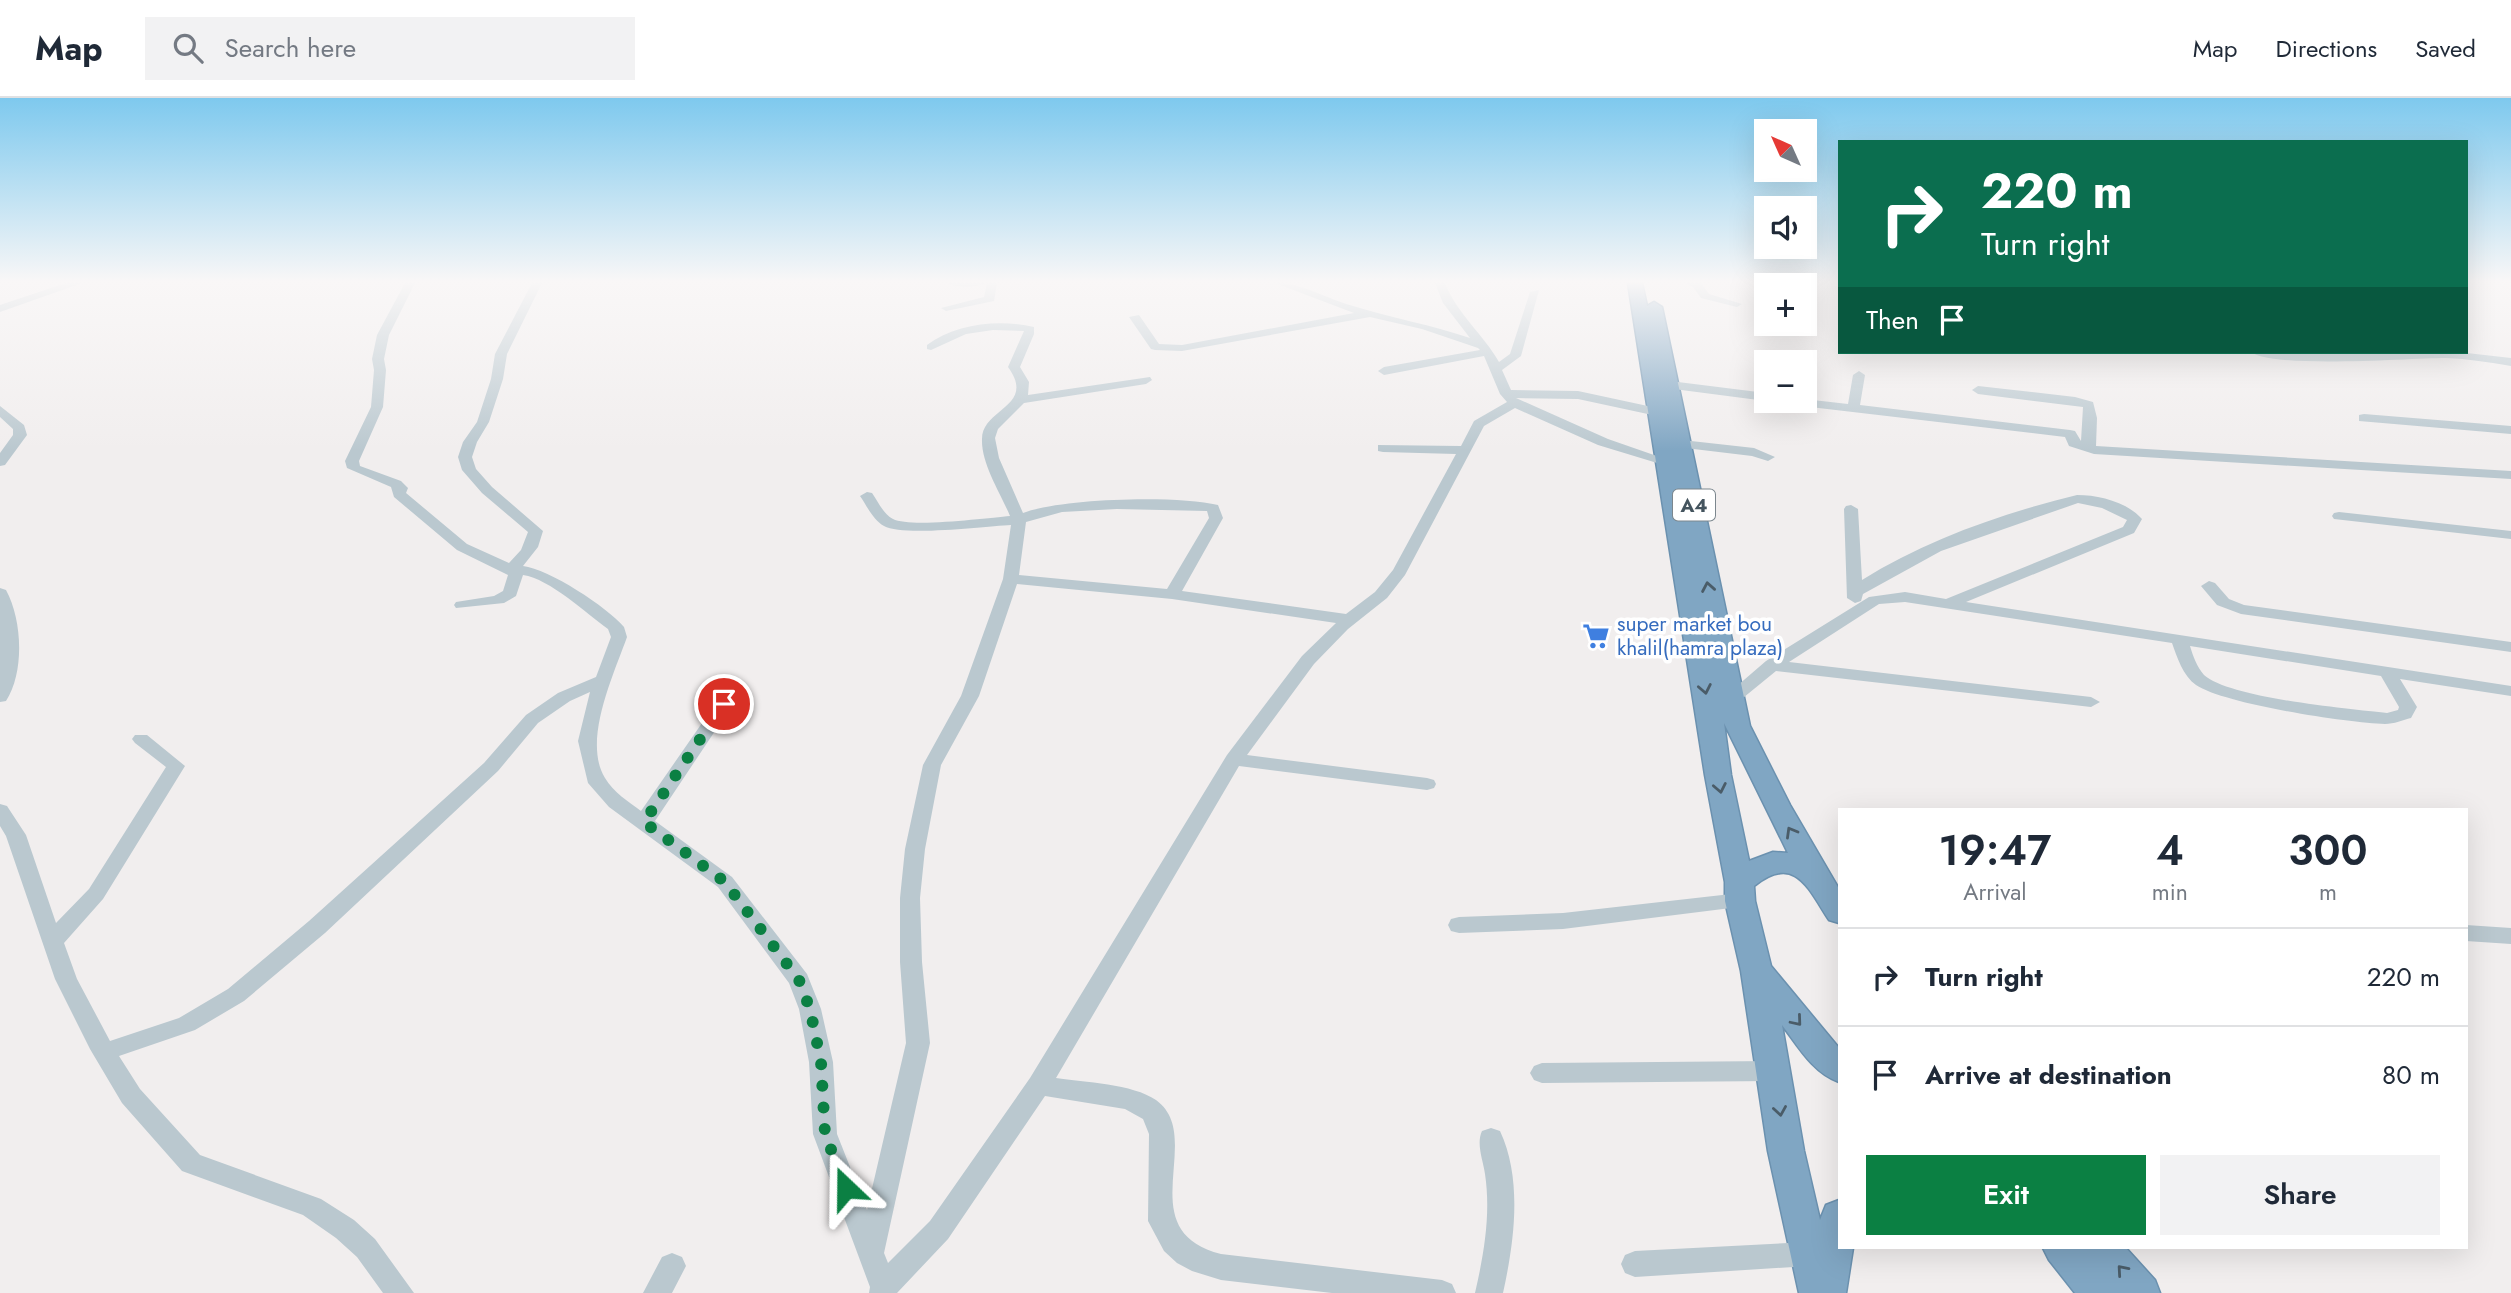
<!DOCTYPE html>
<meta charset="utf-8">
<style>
:root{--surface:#fff;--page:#f2f2f3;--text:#1f2937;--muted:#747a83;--line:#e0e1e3;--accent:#0b8043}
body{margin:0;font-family:Jost,sans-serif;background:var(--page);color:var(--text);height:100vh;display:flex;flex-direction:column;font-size:26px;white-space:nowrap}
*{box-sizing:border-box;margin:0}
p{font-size:23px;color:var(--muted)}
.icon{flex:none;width:38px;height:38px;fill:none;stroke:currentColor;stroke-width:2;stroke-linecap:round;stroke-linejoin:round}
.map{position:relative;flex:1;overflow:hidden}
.drawer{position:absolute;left:1838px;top:710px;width:630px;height:441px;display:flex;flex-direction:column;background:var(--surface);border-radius:0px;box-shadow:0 7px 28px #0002}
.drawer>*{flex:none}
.hud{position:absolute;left:1838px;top:42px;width:630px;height:214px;border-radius:0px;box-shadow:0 7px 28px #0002;background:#0b6e4f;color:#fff;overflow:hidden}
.needle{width:46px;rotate:315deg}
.buttons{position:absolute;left:1754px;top:21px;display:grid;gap:14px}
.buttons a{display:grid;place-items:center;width:63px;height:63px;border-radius:0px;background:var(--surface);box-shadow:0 7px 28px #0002;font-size:35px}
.pin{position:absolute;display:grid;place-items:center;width:60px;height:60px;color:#fff;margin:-30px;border:4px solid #fff;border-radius:50%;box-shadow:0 2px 7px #0007}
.me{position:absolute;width:77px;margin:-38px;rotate:337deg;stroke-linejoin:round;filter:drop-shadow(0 0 5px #0008)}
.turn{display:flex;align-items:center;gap:24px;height:147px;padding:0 28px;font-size:32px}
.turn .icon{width:91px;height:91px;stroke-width:2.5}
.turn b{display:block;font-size:49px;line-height:60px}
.then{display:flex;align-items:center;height:66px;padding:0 28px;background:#0003;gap:14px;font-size:26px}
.eta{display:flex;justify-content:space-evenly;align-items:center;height:119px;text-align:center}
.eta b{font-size:42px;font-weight:600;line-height:49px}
.action{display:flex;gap:14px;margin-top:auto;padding:14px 28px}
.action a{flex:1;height:80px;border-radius:0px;background:var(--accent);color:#fff;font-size:28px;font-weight:600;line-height:80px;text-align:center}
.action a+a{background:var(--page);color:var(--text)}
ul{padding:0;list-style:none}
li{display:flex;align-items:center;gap:21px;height:98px;padding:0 28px;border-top:2px solid var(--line)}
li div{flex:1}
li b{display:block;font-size:26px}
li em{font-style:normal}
header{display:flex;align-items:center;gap:42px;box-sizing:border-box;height:98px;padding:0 35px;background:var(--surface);border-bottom:2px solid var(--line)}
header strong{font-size:33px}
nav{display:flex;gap:38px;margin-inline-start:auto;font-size:24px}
.search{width:490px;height:63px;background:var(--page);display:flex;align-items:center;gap:18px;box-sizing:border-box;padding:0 24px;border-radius:0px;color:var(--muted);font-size:26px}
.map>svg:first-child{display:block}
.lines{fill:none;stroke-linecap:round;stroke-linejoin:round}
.highway-casing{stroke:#6b91af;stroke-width:3}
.minor{fill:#bac8cf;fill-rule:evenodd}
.highway{fill:#80a6c3;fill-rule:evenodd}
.oneway{stroke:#4a5c68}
.route{stroke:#0b8043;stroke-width:12;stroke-dasharray:0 21.6}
.labels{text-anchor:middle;stroke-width:7;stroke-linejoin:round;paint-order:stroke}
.shield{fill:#fff;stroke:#7c878e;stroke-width:2}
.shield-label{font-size:19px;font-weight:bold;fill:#44545e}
.shop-label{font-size:21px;fill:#366cbe;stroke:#fff;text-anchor:start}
</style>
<header>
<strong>Map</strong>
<div class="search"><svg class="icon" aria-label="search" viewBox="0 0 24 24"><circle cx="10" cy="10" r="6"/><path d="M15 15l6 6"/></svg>Search here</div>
<nav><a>Map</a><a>Directions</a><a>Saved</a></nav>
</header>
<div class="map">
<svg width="2511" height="1195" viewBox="0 0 2511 1195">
<rect width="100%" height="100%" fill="#f1eeee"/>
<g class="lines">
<defs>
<path id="highway" d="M 1628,185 L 1642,185 L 1647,208 L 1654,204 L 1662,209 L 1750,628 L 1790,707 L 1839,791 L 1839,825 L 1829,822 C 1808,790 1795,755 1754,788 L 1755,803 L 1771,868 L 1839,950 L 1839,984 C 1813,975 1798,948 1782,927 L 1804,1053 L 1820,1122 L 1826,1107 L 1839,1102 L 1839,1150 L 1853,1150 L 1846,1195 L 1799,1195 L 1768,1053 L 1741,873 L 1725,803 L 1725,784 L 1705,677 ZM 1724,625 L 1788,755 L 1773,754 L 1749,763 L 1731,677 Z
M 2043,1150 L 2126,1150 L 2155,1182 L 2160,1195 L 2075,1195 L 2049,1162 Z"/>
</defs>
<!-- highway casing -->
<use href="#highway" class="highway-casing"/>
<!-- minor -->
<path class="minor" d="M 66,185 L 82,185 L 0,214 L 0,207 Z
M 405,185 L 415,185 L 389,237 L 384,261 L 386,272 L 383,309 L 359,363 L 360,368 L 401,383 L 408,390 L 406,395 L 467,446 L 509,465 L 521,452 L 528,434 L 482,395 L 462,372 L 458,359 L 463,344 L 477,324 L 491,281 L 495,256 L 532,185 L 542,185 L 507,256 L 503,281 L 489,324 L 477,344 L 472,359 L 476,371 L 492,389 L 543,433 L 538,449 L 523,468 C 549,471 607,509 624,529 L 627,539 C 614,576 582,643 605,680 C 613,694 629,704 641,713 L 718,602 L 730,602 L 733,606 L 655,723 L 732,779 L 807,876 L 821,911 L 833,964 L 837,1036 L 867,1112 L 906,945 L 900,864 L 900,800 L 905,751 L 923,667 L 961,598 L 1003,481 L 1011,427 C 986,428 903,439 884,428 C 873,422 867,408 860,398 L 867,394 L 872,395 C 878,403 883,416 893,421 C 910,430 987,420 1010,418 C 1001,396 981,366 982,341 C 982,310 1037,309 1008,269 L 1024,233 L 993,232 L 966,236 L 931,252 L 927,251 L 927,247 C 956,225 1000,221 1034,229 L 1034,236 L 1020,269 L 1029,284 L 1028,297 L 1150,279 L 1152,282 L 1146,286 L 1024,305 L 998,331 L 995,340 L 999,360 L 1023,415 C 1062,400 1177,397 1218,407 L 1223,420 L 1182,493 L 1346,516 L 1375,494 L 1393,472 L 1456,356 L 1383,354 L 1378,353 L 1378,347 L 1461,348 L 1474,323 L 1507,304 L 1500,296 L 1484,258 L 1384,277 L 1378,273 L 1384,269 L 1480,252 L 1478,250 L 1422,231 L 1370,219 L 1182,253 L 1155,252 L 1151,251 L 1129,219 L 1139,217 L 1159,246 L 1182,247 L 1354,215 L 1275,185 C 1303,185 1327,201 1353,208 C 1392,220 1432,227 1470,240 L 1443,205 L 1435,185 L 1445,185 C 1457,216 1484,237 1499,264 L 1510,256 L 1530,194 L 1539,192 L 1521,258 L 1502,272 L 1511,292 L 1578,293 L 1657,310 L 1663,314 L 1657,318 L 1578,301 L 1516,300 L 1608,341 L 1674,364 L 1667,368 L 1598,347 L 1515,310 L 1484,328 L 1405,477 L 1387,500 L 1348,531 L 1314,566 L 1247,657 L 1427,680 L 1434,682 L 1436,686 L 1434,690 L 1427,692 L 1239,668 L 1056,980 C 1084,984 1133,986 1156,1002 C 1207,1039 1128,1132 1221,1156 L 1442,1182 L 1452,1186 L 1456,1195 L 1332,1195 L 1221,1182 L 1192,1173 L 1177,1165 L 1164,1153 L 1148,1123 L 1149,1036 L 1143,1021 L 1125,1011 L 1045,998 L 948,1141 L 897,1195 L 869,1195 L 870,1189 L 813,1036 L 809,964 L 799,911 L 789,885 L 718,789 L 609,709 L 588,685 L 578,643 L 590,594 L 570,603 L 538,625 L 498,673 L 325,835 L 244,903 L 195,932 L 119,958 L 140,991 L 200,1057 L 321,1101 L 354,1122 L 375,1141 L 414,1195 L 383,1195 L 357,1159 L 336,1140 L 303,1117 L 182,1073 L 122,1005 L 90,951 L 55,881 L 6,738 L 0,728 L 0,706 L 7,708 L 26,737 L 56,825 L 89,791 L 166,669 L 135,645 L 132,641 L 135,637 L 147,637 L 185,668 L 103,801 L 64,845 L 77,881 L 110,943 L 179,920 L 228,891 L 309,823 L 484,665 L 526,617 L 558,595 L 596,579 L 611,539 L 608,531 C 586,515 550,481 523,477 L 516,498 L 504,505 L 456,510 L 454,507 L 456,504 L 494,498 L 503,493 L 508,477 L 457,452 L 394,399 L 391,389 L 347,370 L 345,363 L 371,309 L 374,272 L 372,261 L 377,237 ZM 1117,411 L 1207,413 L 1209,420 L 1167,491 L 1019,477 L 1026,424 L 1062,414 ZM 1017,486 L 1172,501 L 1336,525 L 1302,558 L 1227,657 L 1030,980 L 930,1123 L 888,1165 L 884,1155 L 930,945 L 922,864 L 920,800 L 925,751 L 941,667 L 979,598 Z
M 948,185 L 985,185 C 977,190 956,190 948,185 Z
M 987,185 L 997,185 L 994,203 L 946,213 L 941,210 L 984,199 Z
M 1685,185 L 1701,185 L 1709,196 L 1742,206 L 1737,209 L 1701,200 L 1693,189 Z
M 2251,254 L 2320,256 L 2458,254 L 2511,260 L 2511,268 C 2489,264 2468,261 2446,260 C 2410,260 2274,271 2251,254 Z
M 1859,273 L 1865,277 L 1860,307 L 2070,332 L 2075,333 L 2081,343 L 2083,309 L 1978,296 L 1972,292 L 1978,288 L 2075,299 L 2093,304 L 2097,320 L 2096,348 L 2511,373 L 2511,381 L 2094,356 L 2069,348 L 2065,339 L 1793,307 L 1787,303 L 1804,303 L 1804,301 L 1848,306 L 1853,277 Z
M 1670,283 L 1766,295 L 1766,303 L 1666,290 L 1666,284 Z
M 0,308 L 24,327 L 27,337 L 5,367 L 0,368 L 0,355 L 13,337 L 13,331 L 0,319 Z
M 2364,316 L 2511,328 L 2511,336 L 2359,323 L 2359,317 Z
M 1682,342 L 1754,350 L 1775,359 L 1768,363 L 1752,358 L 1677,349 L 1677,343 Z
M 2077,397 C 2099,397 2127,404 2142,421 L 2134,435 L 1966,504 L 2511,588 L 2511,598 L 2400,581 L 2417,609 L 2411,620 C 2403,622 2394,626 2385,626 C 2348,625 2224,606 2196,587 C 2183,578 2177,559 2172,545 L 1905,504 L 1879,506 L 1789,564 L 2091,599 L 2100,604 L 2091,609 L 1776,573 L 1738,604 L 1726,604 L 1723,600 L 1766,563 L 1869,499 L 1905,494 L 1946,501 L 2123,429 L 2127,422 L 2102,410 L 2078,405 L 1941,453 L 1863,496 L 1861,503 L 1855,505 L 1847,500 L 1844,411 L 1846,408 L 1851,407 L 1858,411 L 1862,482 C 1926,442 2003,415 2077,397 ZM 2190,548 L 2381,578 L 2399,609 L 2398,612 L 2387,615 C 2350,611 2229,600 2204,577 C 2197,569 2193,558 2190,548 Z
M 2339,414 L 2511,433 L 2511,441 L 2334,421 L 2332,418 L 2334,415 Z
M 2209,483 L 2215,485 L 2229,501 L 2244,507 L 2511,544 L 2511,554 L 2241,516 L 2217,507 L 2201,488 Z
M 0,490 L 6,492 C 22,521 25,574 6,603 L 0,604 Z
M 1740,795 L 1747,798 L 1750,803 L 1747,808 L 1563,831 L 1459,835 L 1451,833 L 1448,827 L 1451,821 L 1459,819 L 1563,815 Z
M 2466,827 L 2511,830 L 2511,846 L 2466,843 Z
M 1773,963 L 1781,966 L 1785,973 L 1781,980 L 1773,983 L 1542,985 L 1534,982 L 1530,975 L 1534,968 L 1542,965 Z
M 1491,1030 L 1500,1033 C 1523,1082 1514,1145 1503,1195 L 1475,1195 C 1484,1156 1491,1116 1485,1076 C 1483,1062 1476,1046 1482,1033 Z
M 1809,1144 L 1819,1147 L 1822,1156 L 1819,1165 L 1809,1168 L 1635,1179 L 1625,1175 L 1621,1166 L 1625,1157 L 1635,1153 Z
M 672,1155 L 682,1159 L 686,1168 L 672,1195 L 643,1195 L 662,1159 Z"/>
<!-- highway -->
<use href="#highway" class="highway"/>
</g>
<!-- one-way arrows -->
<defs><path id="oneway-chevron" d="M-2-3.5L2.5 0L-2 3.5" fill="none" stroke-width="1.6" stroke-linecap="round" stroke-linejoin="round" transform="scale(1.75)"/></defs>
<g class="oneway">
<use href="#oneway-chevron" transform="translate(1708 489) rotate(-100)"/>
<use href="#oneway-chevron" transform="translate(1705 591) rotate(79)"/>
<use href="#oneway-chevron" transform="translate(1720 690) rotate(79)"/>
<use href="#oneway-chevron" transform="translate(1791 734) rotate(-120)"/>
<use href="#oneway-chevron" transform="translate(1797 923) rotate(50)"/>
<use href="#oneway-chevron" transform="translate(1780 1013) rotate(81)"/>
<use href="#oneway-chevron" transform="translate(2122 1172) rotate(-131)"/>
</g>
<!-- sky -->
<linearGradient id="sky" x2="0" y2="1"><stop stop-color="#7ec9ee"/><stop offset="0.52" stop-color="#f9f7f7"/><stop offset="1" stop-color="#f9f7f7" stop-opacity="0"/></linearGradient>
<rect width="2511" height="353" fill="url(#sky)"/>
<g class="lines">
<!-- route -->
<path class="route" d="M 724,606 L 644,724 L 725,784 L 799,882 L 810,911 L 821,964 L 825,1036 L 846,1090"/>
</g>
<!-- icons -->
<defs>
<symbol id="supermarket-bare" viewBox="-9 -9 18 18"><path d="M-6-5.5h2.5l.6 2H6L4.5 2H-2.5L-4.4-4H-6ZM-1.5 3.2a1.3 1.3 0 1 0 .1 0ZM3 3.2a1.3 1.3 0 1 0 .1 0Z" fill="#3f7fe0" stroke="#fff" stroke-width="2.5" paint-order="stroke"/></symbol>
</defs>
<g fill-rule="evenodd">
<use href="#supermarket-bare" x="1577" y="519" width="38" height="38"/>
</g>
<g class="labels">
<!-- shield labels -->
<rect class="shield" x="1673" y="391.5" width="42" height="31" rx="5"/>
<g class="shield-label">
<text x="1694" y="414">A4</text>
</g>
<!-- shop labels -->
<g class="shop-label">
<text x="1617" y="533">super market bou<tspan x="1617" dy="24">khalil(hamra plaza)</tspan></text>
</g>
</g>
</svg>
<div class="buttons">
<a><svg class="needle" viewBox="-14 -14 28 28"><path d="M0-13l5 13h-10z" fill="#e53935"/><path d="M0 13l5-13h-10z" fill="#747a83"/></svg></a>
<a><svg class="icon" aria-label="sound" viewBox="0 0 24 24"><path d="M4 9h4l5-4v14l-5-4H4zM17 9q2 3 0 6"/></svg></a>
<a>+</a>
<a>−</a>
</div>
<div class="pin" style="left:724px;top:606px;background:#d93025"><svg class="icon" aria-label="arrive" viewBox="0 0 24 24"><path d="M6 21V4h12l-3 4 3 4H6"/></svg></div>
<svg class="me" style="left:846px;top:1090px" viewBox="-20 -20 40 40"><path d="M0-17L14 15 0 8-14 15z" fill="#0b8043" stroke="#fff" stroke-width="4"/></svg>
<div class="hud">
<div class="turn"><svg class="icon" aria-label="right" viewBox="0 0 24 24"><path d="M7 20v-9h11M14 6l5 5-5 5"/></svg><div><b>220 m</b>Turn right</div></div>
<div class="then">Then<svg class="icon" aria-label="arrive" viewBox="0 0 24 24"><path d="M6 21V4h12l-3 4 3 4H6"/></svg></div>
</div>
<section class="drawer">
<div class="eta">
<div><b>19:47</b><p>Arrival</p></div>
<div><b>4</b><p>min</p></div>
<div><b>300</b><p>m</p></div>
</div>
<ul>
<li><svg class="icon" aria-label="right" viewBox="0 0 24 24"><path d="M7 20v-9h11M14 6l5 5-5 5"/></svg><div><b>Turn right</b></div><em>220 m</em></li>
<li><svg class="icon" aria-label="arrive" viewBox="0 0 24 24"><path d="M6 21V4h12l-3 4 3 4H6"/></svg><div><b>Arrive at destination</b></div><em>80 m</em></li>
</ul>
<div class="action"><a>Exit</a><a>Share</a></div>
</section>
</div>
